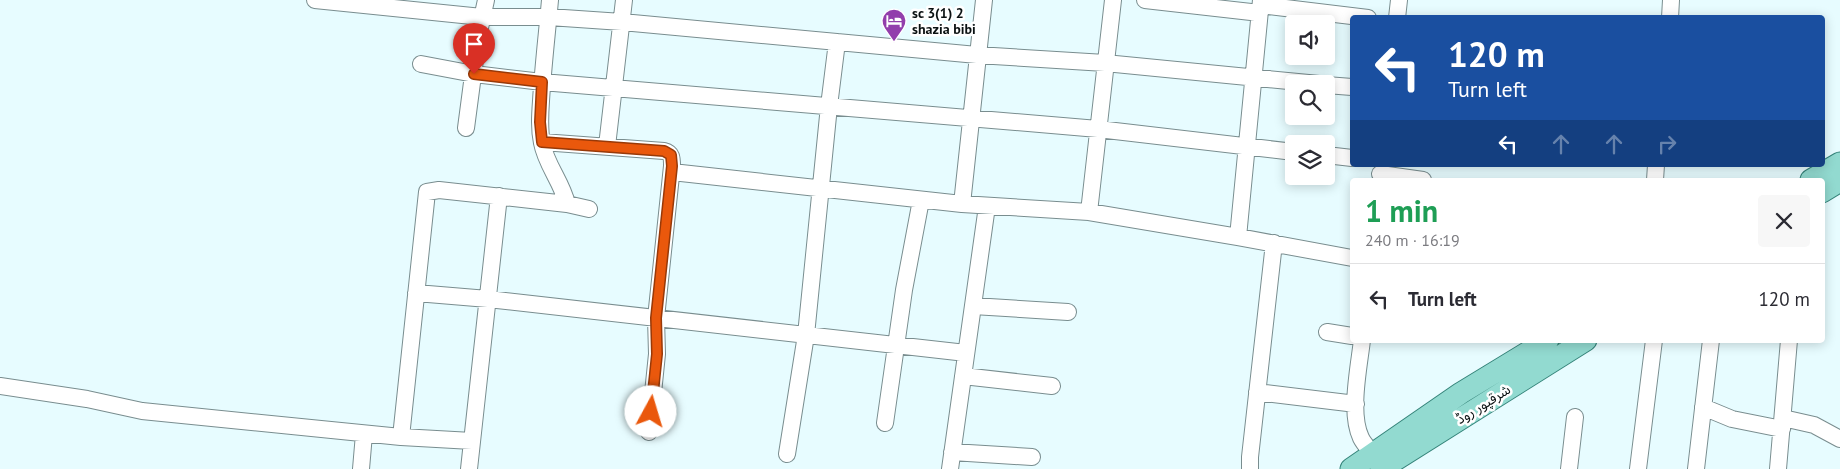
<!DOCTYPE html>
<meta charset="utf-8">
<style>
:root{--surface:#fff;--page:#f7f7f7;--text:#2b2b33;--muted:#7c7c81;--line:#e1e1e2}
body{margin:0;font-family:"PT Sans","Noto Sans Arabic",sans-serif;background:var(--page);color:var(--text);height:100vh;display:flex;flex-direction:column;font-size:19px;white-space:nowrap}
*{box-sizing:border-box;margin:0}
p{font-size:16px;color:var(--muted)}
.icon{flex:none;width:28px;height:28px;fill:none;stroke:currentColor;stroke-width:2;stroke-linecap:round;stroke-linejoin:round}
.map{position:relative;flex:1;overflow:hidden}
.side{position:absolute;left:1350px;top:178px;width:475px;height:165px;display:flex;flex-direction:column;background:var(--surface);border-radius:5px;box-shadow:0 2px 12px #0003}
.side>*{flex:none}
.guide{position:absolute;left:1350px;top:15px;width:475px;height:152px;border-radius:5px;box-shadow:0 2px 12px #0003;background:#1a4fa0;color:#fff;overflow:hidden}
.fabs{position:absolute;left:1285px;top:15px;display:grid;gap:10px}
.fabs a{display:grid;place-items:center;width:50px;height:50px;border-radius:5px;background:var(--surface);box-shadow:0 2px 12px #0003;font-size:25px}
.pin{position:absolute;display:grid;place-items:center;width:42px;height:42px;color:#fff;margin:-51px -21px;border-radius:50% 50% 50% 0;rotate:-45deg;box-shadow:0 0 5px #0007}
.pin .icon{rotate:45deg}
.me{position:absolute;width:55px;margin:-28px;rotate:6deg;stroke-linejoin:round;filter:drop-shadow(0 0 4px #0008)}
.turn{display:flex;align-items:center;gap:18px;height:105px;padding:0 15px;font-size:22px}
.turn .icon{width:65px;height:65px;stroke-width:2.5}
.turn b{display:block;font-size:35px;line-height:42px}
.lanes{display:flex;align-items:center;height:48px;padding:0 15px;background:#0003;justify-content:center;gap:25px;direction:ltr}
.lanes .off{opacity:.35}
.round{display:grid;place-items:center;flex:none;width:52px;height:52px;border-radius:5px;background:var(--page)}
.summary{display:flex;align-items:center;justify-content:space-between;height:85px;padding:0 15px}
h1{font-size:30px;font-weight:700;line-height:38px;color:#1e9e55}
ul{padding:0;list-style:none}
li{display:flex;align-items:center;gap:15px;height:70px;padding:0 15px;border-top:1px solid var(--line)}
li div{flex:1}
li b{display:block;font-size:19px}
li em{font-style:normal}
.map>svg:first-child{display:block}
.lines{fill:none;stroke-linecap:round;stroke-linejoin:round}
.minor-casing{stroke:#798d8f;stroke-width:18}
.major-casing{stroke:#348379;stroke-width:23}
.minor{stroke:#fff;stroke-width:16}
.major{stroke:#92dad0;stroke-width:21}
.route-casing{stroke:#983908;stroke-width:12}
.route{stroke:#ea580c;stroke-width:9}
.labels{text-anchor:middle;stroke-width:5;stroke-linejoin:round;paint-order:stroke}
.poi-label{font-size:14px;font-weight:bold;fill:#0a1112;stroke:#fff;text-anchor:start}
.street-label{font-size:14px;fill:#0a1112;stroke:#fff}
</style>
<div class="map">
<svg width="1840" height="469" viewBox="0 0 1840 469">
<rect width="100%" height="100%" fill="#e7fcff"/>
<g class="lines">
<defs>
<path id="minor" d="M 315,0 L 482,17 L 549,17 L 622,22 L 977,55 L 1105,63 L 1319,84
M 550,0 C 547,34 543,67 541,101 C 540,115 539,129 542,143 C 546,165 562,182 567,204
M 1145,0 L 1260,13
M 1261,5 L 1368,18
M 1397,18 L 1399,0
M 1670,18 L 1671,0
M 421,64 L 474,74 L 542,82 L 1098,129 L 1294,152
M 1326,85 L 1352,87
M 466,128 L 478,37 L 486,0
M 542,142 L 664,151 C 672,153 672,158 672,166 L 656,318 L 657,354 L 649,432
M 607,146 L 624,0
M 1326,155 L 1352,158
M 672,172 L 962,204 L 1089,212 L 1238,237 L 1352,258
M 1380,174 L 1423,180
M 1655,180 L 1656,165
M 962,204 L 984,0
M 1089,212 L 1113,0
M 1238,237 L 1261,0
M 416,293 L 488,299 L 966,353
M 973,306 L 1068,312
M 1327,332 L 1352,336
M 1362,340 C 1359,367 1349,413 1361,438 C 1364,444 1369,449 1373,454
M 963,376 L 1052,386
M 0,386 L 87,399 L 142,411 L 401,437 L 472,441
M 1257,392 L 1356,404
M 1703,407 L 1732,419 L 1782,429
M 1783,418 L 1814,425 L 1840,439
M 885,423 L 904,290 L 921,200
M 401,437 L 427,192 L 439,190 L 567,204 L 589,209
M 952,452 L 1032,457
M 787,454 L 806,335 L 829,106 L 837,42
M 361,469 L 364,434
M 469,469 L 499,196
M 950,469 L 987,206
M 1250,469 L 1250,457 L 1274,243
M 1569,469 L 1575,417
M 1638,469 L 1654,340
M 1696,469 L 1711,340
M 1778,469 L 1789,340"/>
<path id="major" d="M 1811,180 L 1840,163
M 1822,192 L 1840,181
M 1351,469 L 1461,393 L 1548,340
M 1381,469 L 1586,340"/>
</defs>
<!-- minor casing -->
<use href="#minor" class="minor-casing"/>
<!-- major casing -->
<use href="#major" class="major-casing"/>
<!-- minor -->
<use href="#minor" class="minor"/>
<!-- major -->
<use href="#major" class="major"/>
</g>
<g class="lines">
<defs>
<path id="route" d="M 474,74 L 542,82 L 540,122 L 542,142 L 664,151 L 671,155 L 672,166 L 656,318 L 657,354 L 651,412"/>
</defs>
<!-- route casing -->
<use href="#route" class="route-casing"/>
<!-- route -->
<use href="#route" class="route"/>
</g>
<!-- icons -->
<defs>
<symbol id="hotel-pin" viewBox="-11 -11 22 30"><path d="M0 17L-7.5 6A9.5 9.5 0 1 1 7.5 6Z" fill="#923eac" stroke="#fff"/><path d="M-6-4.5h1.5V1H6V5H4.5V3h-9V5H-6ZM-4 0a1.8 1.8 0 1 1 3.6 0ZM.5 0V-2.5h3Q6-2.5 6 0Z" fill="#fff"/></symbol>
</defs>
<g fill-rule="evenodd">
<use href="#hotel-pin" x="880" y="7" width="28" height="38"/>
</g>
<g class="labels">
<!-- poi labels -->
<g class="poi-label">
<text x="912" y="18">sc 3(1) 2<tspan x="912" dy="16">shazia bibi</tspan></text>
</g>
<!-- street labels -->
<g class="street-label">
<text transform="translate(1483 404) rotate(-32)" y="5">شرقپور روڈ</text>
</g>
</g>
</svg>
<div class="fabs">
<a><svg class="icon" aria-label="sound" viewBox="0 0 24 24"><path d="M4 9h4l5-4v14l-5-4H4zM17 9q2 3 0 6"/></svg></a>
<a><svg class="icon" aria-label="search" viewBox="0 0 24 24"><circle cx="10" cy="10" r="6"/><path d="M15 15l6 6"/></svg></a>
<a><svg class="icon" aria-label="layers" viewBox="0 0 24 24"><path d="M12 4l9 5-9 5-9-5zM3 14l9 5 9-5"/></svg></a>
</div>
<div class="pin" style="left:474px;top:74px;background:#d93025"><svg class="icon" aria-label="arrive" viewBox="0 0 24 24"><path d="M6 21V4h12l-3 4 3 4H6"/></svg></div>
<svg class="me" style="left:651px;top:412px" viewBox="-20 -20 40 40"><circle r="19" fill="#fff"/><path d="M0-13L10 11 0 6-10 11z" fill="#ea580c"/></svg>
<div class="guide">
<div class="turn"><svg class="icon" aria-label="left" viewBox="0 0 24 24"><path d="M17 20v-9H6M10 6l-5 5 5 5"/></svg><div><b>120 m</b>Turn left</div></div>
<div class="lanes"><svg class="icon" aria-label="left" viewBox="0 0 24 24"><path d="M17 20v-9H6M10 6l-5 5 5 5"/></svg><svg class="icon off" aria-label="ahead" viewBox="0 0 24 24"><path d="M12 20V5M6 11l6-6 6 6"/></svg><svg class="icon off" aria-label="ahead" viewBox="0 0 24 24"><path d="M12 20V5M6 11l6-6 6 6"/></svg><svg class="icon off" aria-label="right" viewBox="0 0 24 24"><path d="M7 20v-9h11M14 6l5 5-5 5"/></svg></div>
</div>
<section class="side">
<div class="summary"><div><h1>1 min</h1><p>240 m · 16:19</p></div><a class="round"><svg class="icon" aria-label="close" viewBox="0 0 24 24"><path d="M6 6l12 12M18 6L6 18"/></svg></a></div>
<ul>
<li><svg class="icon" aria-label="left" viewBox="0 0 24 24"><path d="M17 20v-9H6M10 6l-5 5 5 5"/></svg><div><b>Turn left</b></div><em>120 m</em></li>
</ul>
</section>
</div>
